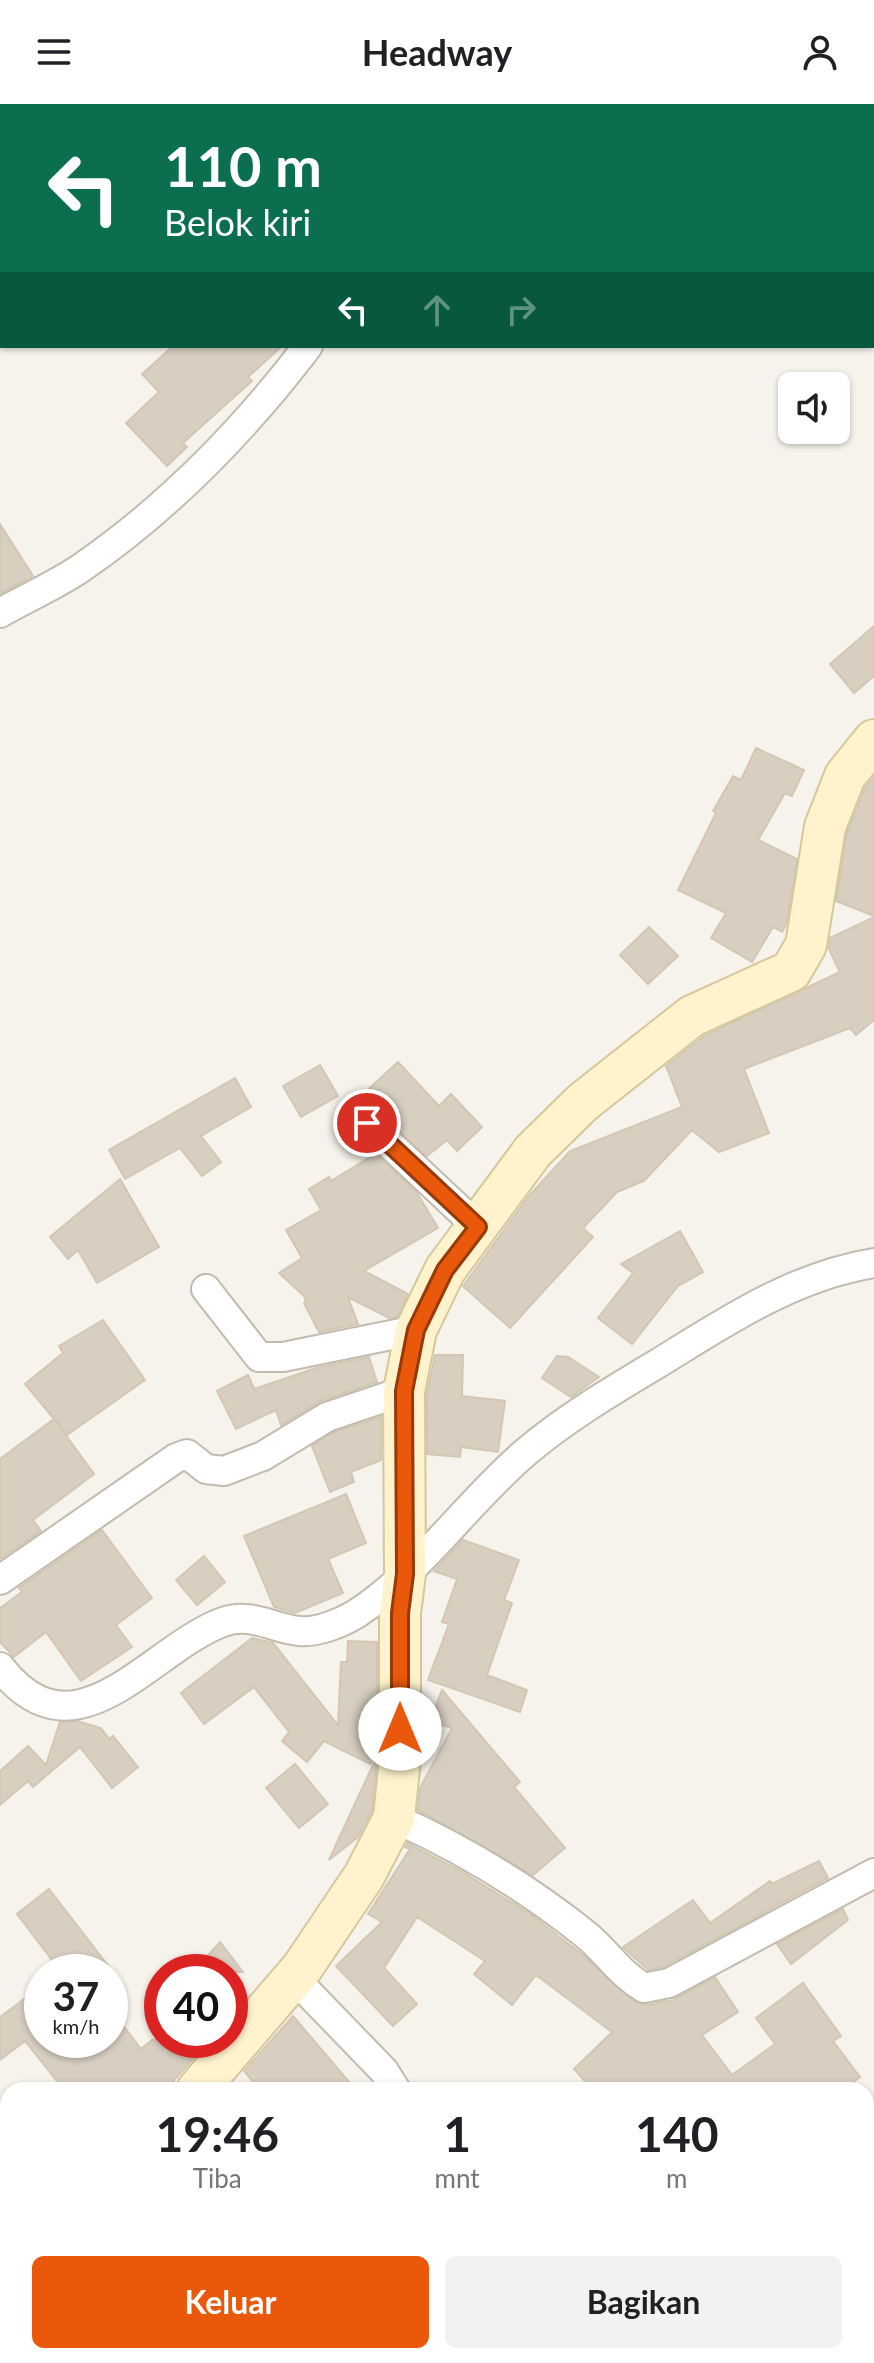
<!DOCTYPE html>
<html lang="id">
<style>
:root{--surface:#fff;--page:#f2f2f2;--text:#202124;--muted:#757577;--accent:#ea580c}
body{margin:0;font-family:Lato,sans-serif;background:var(--page);color:var(--text);height:100vh;display:flex;flex-direction:column;font-size:30px;white-space:nowrap}
*{box-sizing:border-box;margin:0}
p{font-size:26px;color:var(--muted)}
.icon{flex:none;width:44px;height:44px;fill:none;stroke:currentColor;stroke-width:2;stroke-linecap:round;stroke-linejoin:round}
.map{position:relative;flex:1;overflow:hidden}
.sheet{position:absolute;left:0px;top:1978px;width:874px;height:282px;display:flex;flex-direction:column;background:var(--surface);border-radius:24px 24px 0 0;box-shadow:0 2px 6px #0004}
.sheet>*{flex:none}
.hud{position:absolute;left:0px;top:0px;width:874px;height:244px;box-shadow:0 2px 6px #0004;background:#0b6e4f;color:#fff;overflow:hidden}
.tools{position:absolute;left:778px;top:268px;display:grid;gap:16px}
.tools a{display:grid;place-items:center;width:72px;height:72px;border-radius:12px;background:var(--surface);box-shadow:0 2px 6px #0004;font-size:40px}
.speed{position:absolute;left:24px;top:1850px;display:flex;gap:16px;font-size:40px;font-weight:700;text-align:center}
.speed>*{display:grid;place-content:center;width:104px;height:104px;border-radius:50%;background:var(--surface);box-shadow:0 2px 6px #0004;line-height:1}
.speed small{font-size:20px;font-weight:400}
.speed .limit{border:12px solid #d22;background:#fff;color:#111}
.pin{position:absolute;display:grid;place-items:center;width:68px;height:68px;color:#fff;margin:-34px;border:4px solid #fff;border-radius:50%;box-shadow:0 2px 8px #0007}
.me{position:absolute;width:88px;margin:-44px;rotate:0deg;stroke-linejoin:round;filter:drop-shadow(0 0 6px #0008)}
.turn{display:flex;align-items:center;gap:28px;height:168px;padding:0 32px;font-size:36px}
.turn .icon{width:104px;height:104px;stroke-width:2.5}
.turn b{display:block;font-size:56px;line-height:68px}
.lanes{display:flex;align-items:center;height:76px;padding:0 32px;background:#0003;justify-content:center;gap:40px;direction:ltr}
.lanes .off{opacity:.35}
.eta{display:flex;justify-content:space-evenly;align-items:center;height:136px;text-align:center}
.eta b{font-size:48px;font-weight:700;line-height:56px}
.primary-button{display:flex;gap:16px;margin-top:auto;padding:16px 32px}
.primary-button a{flex:1;height:92px;border-radius:12px;background:var(--accent);color:#fff;font-size:32px;font-weight:700;line-height:92px;text-align:center}
.primary-button a+a{background:var(--page);color:var(--text)}
header{display:flex;justify-content:space-between;align-items:center;height:104px;padding:0 32px;background:var(--surface);font-size:36px;font-weight:700}
.map>svg:first-child{display:block}
.building{fill:#d8cfc1;stroke:#d3c7b4;stroke-width:2}
.lines{fill:none;stroke-linecap:round;stroke-linejoin:round}
.street-casing{stroke:#c2bbae;stroke-width:32}
.secondary-casing{stroke:#d6c79b;stroke-width:44}
.street{stroke:#fff;stroke-width:28}
.secondary{stroke:#fff3cd;stroke-width:40}
.route-casing{stroke:#983908;stroke-width:20}
.route{stroke:#ea580c;stroke-width:14}
</style>
<header><svg class="icon" aria-label="menu" viewBox="0 0 24 24"><path d="M4 6h16M4 12h16M4 18h16"/></svg>Headway<svg class="icon" aria-label="person" viewBox="0 0 24 24"><circle cx="12" cy="8" r="4"/><path d="M4 21q1-7 8-7t8 7"/></svg></header>
<div class="map">
<svg width="874" height="2259" viewBox="0 0 874 2259">
<rect width="100%" height="100%" fill="#f6f3ec"/>
<!-- building -->
<path class="building" d="M 173,242 L 282,242 L 248,273 L 252,277 L 183,339 L 187,343 L 167,362 L 126,319 L 159,288 L 142,270 Z
M 0,420 L 33,472 L 0,490 Z
M 874,522 L 874,572 L 854,589 L 830,560 Z
M 756,644 L 804,666 L 792,692 L 785,689 L 758,736 L 797,755 L 786,821 L 782,828 L 773,823 L 752,858 L 711,834 L 726,809 L 678,786 L 716,709 L 713,707 L 733,672 L 741,676 Z
M 874,673 L 874,812 L 836,797 L 847,729 L 865,684 Z
M 874,813 L 874,916 L 856,931 L 850,924 L 744,965 L 769,1029 L 719,1048 L 692,1026 L 644,1077 L 617,1088 L 583,1124 L 593,1133 L 510,1224 L 463,1182 L 528,1093 L 570,1047 L 682,1003 L 666,962 L 704,932 L 840,868 L 829,845 L 830,834 Z
M 649,823 L 678,852 L 648,880 L 620,851 Z
M 398,958 L 439,1002 L 451,990 L 482,1023 L 457,1047 L 447,1036 L 427,1052 L 360,993 Z
M 320,961 L 338,992 L 301,1013 L 283,982 Z
M 235,974 L 251,1003 L 201,1032 L 221,1058 L 202,1072 L 180,1044 L 125,1075 L 109,1046 Z
M 375,1050 L 417,1089 L 438,1124 L 364,1167 L 408,1190 L 397,1213 L 389,1214 L 348,1193 L 358,1220 L 319,1228 L 304,1199 L 306,1194 L 279,1169 L 302,1154 L 286,1126 L 321,1106 L 309,1085 L 329,1073 L 331,1077 Z
M 120,1075 L 159,1143 L 97,1179 L 78,1146 L 68,1155 L 50,1133 Z
M 680,1127 L 703,1168 L 678,1182 L 632,1240 L 598,1214 L 633,1169 L 621,1160 Z
M 103,1216 L 145,1276 L 67,1331 L 25,1280 L 63,1249 L 59,1242 Z
M 435,1251 L 463,1251 L 462,1292 L 505,1297 L 498,1348 L 461,1343 L 460,1353 L 427,1350 L 427,1289 Z
M 557,1252 L 568,1253 L 599,1273 L 571,1293 L 542,1274 Z
M 369,1253 L 377,1278 L 321,1297 L 281,1321 L 276,1306 L 236,1325 L 217,1287 L 248,1271 L 254,1285 L 316,1264 Z
M 381,1313 L 381,1356 L 351,1368 L 354,1378 L 330,1388 L 312,1342 L 334,1328 Z
M 54,1315 L 94,1370 L 33,1416 L 41,1427 L 0,1455 L 0,1355 Z
M 346,1390 L 366,1439 L 328,1455 L 343,1489 L 295,1509 L 274,1503 L 244,1432 Z
M 102,1426 L 152,1494 L 116,1521 L 132,1543 L 81,1577 L 46,1528 L 14,1553 L 0,1538 L 0,1504 L 22,1488 L 19,1484 Z
M 463,1436 L 519,1456 L 504,1496 L 512,1499 L 487,1571 L 527,1586 L 520,1608 L 428,1576 L 449,1520 L 442,1518 L 457,1475 L 434,1467 Z
M 204,1452 L 225,1478 L 197,1501 L 176,1476 Z
M 252,1534 L 273,1539 L 338,1621 L 341,1558 L 347,1558 L 348,1537 L 377,1538 L 377,1646 L 370,1660 L 324,1637 L 307,1658 L 282,1637 L 289,1628 L 254,1583 L 204,1620 L 181,1589 Z
M 442,1586 L 520,1678 L 514,1683 L 565,1744 L 533,1771 L 418,1706 L 420,1684 L 452,1624 L 430,1617 Z
M 77,1617 L 101,1624 L 109,1635 L 113,1632 L 138,1663 L 112,1684 L 80,1643 L 33,1683 L 28,1677 L 0,1701 L 0,1667 L 28,1642 L 46,1661 L 60,1618 Z
M 377,1652 L 372,1707 L 358,1733 L 329,1756 Z
M 295,1660 L 328,1700 L 299,1724 L 266,1684 Z
M 407,1739 L 461,1767 L 530,1810 L 583,1851 L 635,1898 L 647,1901 L 673,1896 L 715,1873 L 738,1908 L 702,1931 L 732,1971 L 775,1940 L 756,1914 L 803,1879 L 841,1932 L 833,1937 L 860,1973 L 843,1986 L 593,1986 L 574,1965 L 612,1928 L 536,1871 L 512,1901 L 474,1870 L 485,1857 L 417,1813 L 384,1864 L 417,1900 L 393,1922 L 336,1862 L 382,1818 L 368,1810 L 410,1745 L 405,1743 Z
M 819,1757 L 828,1774 L 663,1863 L 648,1866 L 623,1843 L 693,1796 L 710,1819 L 770,1777 L 772,1780 Z
M 49,1785 L 113,1868 L 61,1868 L 17,1810 Z
M 843,1805 L 848,1816 L 791,1860 L 777,1840 Z
M 220,1838 L 243,1868 L 193,1868 Z
M 42,1882 L 42,1936 L 110,1936 L 110,1904 L 141,1945 L 152,1936 L 210,1936 L 174,1976 L 175,1986 L 64,1986 L 25,1937 L 0,1956 L 0,1913 Z
M 293,1912 L 356,1986 L 260,1986 L 244,1967 Z"/>
<g class="lines">
<defs>
<path id="street" d="M 457,2 L 459,0
M 0,509 C 26,494 56,481 81,464 C 168,404 244,326 308,242
M 367,1019 L 478,1123
M 206,1185 L 259,1253 L 283,1253 L 416,1226
M 0,1476 L 176,1354 L 187,1350 L 206,1365 L 224,1367 L 263,1352 L 327,1313 L 404,1287
M 0,1563 C 76,1661 149,1545 223,1518 C 251,1508 272,1524 299,1527 C 317,1529 341,1519 356,1510 C 422,1467 467,1398 526,1348 C 566,1314 612,1287 657,1260 C 725,1218 793,1172 874,1159
M 394,1714 C 463,1745 526,1783 585,1830 C 607,1848 620,1870 644,1884 L 669,1879 L 874,1769
M 294,1874 L 384,1967 L 396,1986
M 270,2252 L 276,2259"/>
<path id="secondary" d="M 197,1986 L 302,1864 L 364,1772 L 394,1714 L 400,1654 L 400,1509 L 405,1470 L 404,1287 L 416,1226 L 445,1166 L 533,1047 L 583,998 L 692,912 L 791,867 L 806,841 L 825,723 L 845,672 L 874,636
M 0,2208 L 8,2199"/>
</defs>
<!-- street casing -->
<use href="#street" class="street-casing"/>
<!-- secondary casing -->
<use href="#secondary" class="secondary-casing"/>
<!-- street -->
<use href="#street" class="street"/>
<!-- secondary -->
<use href="#secondary" class="secondary"/>
</g>
<g class="lines">
<defs>
<path id="route" d="M 367,1019 L 478,1123 L 445,1166 L 416,1226 L 404,1287 L 405,1470 L 400,1509 L 400,1625"/>
</defs>
<!-- route casing -->
<use href="#route" class="route-casing"/>
<!-- route -->
<use href="#route" class="route"/>
</g>
</svg>
<div class="tools">
<a><svg class="icon" aria-label="sound" viewBox="0 0 24 24"><path d="M4 9h4l5-4v14l-5-4H4zM17 9q2 3 0 6"/></svg></a>
</div>
<div class="speed"><div>37<small>km/h</small></div><div class="limit">40</div></div>
<div class="pin" style="left:367px;top:1019px;background:#d93025"><svg class="icon" aria-label="arrive" viewBox="0 0 24 24"><path d="M6 21V4h12l-3 4 3 4H6"/></svg></div>
<svg class="me" style="left:400px;top:1625px" viewBox="-20 -20 40 40"><circle r="19" fill="#fff"/><path d="M0-13L10 11 0 6-10 11z" fill="#ea580c"/></svg>
<div class="hud">
<div class="turn"><svg class="icon" aria-label="left" viewBox="0 0 24 24"><path d="M17 20v-9H6M10 6l-5 5 5 5"/></svg><div><b>110 m</b>Belok kiri</div></div>
<div class="lanes"><svg class="icon" aria-label="left" viewBox="0 0 24 24"><path d="M17 20v-9H6M10 6l-5 5 5 5"/></svg><svg class="icon off" aria-label="ahead" viewBox="0 0 24 24"><path d="M12 20V5M6 11l6-6 6 6"/></svg><svg class="icon off" aria-label="right" viewBox="0 0 24 24"><path d="M7 20v-9h11M14 6l5 5-5 5"/></svg></div>
</div>
<section class="sheet">
<div class="eta">
<div><b>19:46</b><p>Tiba</p></div>
<div><b>1</b><p>mnt</p></div>
<div><b>140</b><p>m</p></div>
</div>
<div class="primary-button"><a>Keluar</a><a>Bagikan</a></div>
</section>
</div>
